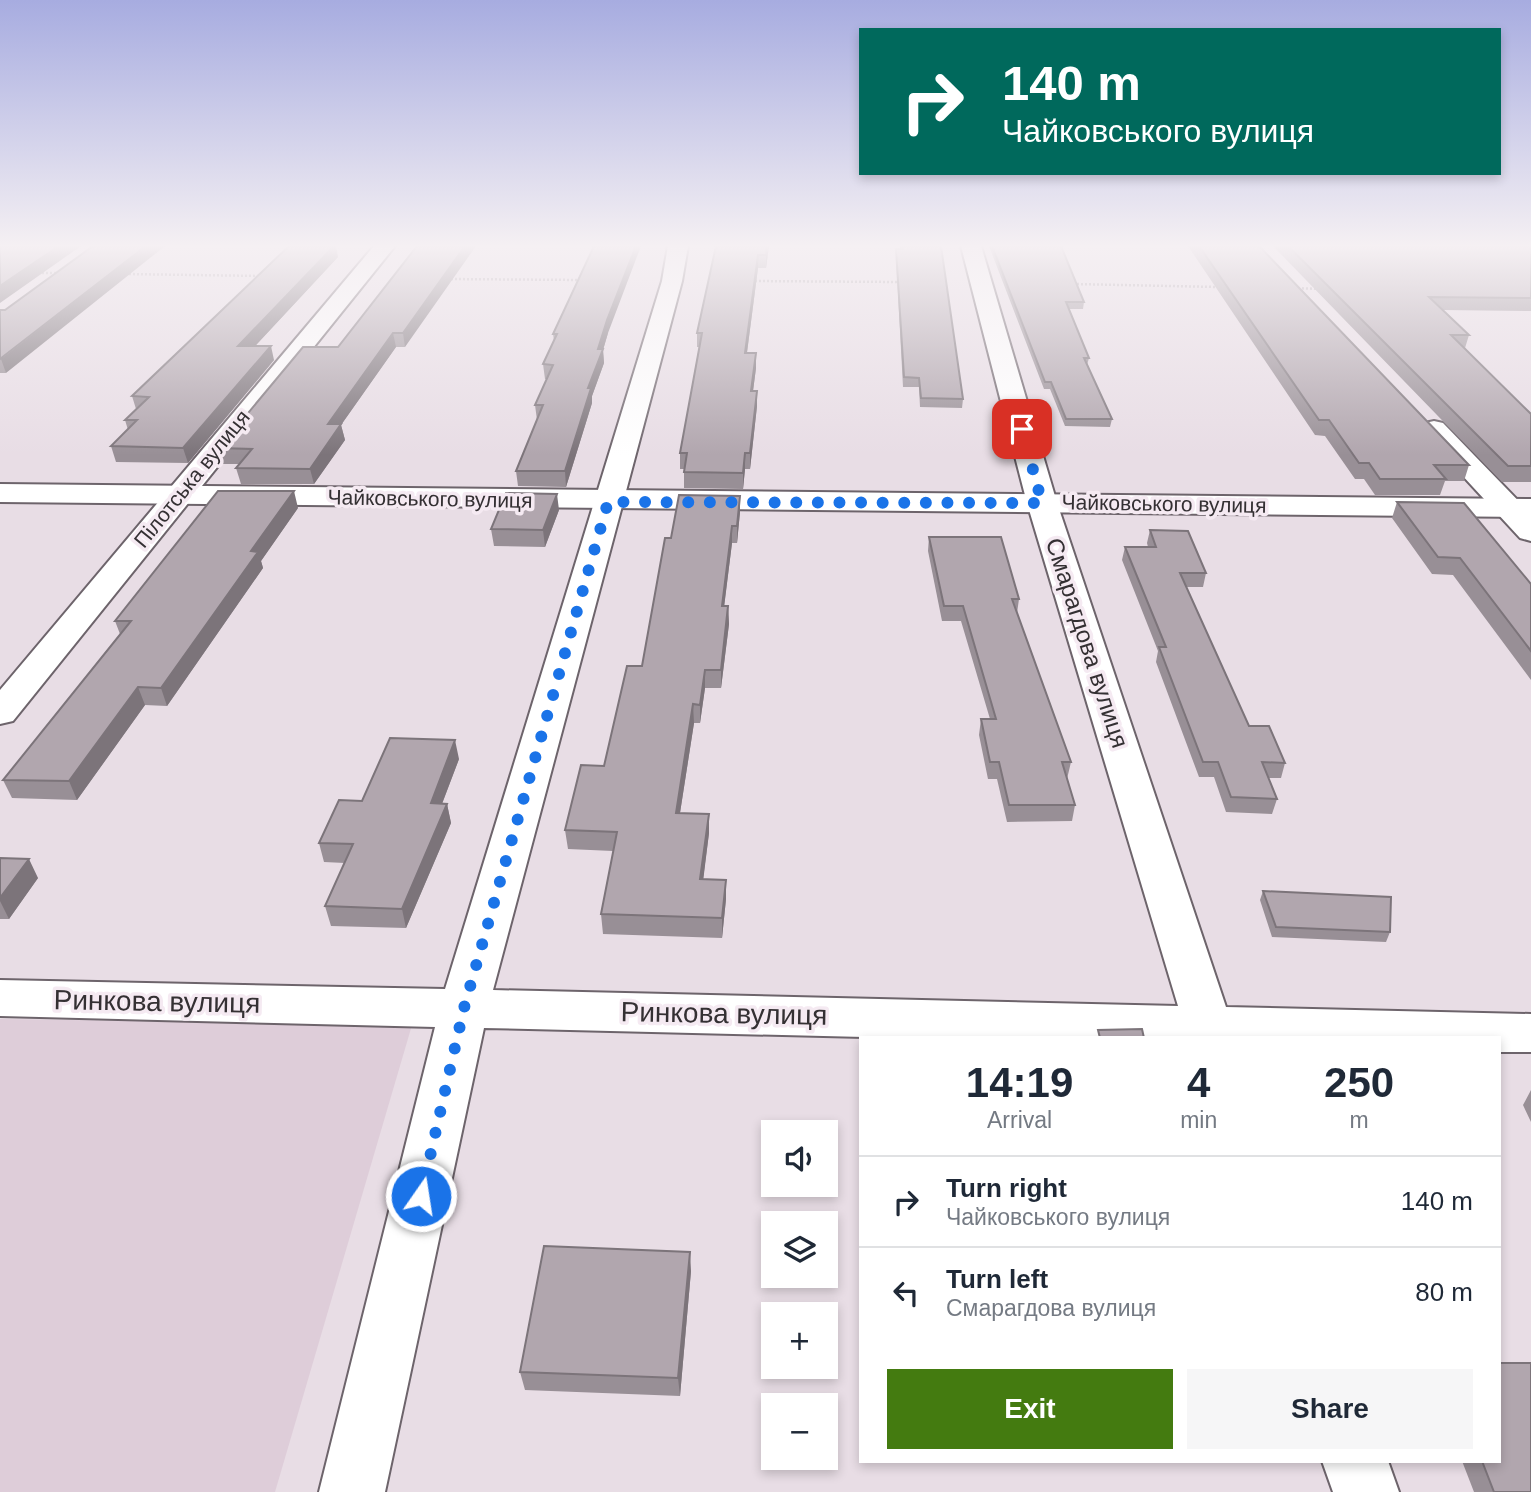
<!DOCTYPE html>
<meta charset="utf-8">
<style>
:root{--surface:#fff;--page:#f6f6f7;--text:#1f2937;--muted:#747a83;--line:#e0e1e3;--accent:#447b10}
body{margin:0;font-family:Helvetica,sans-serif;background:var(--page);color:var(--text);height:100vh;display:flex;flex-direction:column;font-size:26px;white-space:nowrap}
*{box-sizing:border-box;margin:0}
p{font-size:23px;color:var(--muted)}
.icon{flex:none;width:38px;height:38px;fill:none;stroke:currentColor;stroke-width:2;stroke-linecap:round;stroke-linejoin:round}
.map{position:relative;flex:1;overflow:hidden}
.side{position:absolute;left:859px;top:1036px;width:642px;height:427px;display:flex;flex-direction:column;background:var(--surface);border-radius:0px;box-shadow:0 4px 10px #0003}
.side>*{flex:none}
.top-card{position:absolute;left:859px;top:28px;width:642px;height:147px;border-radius:0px;box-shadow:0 4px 10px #0003;background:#00695c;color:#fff;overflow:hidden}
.tools{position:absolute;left:761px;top:1120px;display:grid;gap:14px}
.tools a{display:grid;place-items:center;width:77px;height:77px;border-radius:0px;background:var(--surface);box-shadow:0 4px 10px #0003;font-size:35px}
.pin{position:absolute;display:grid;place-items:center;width:60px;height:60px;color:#fff;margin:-30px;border-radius:14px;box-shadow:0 4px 10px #0006}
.me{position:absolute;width:77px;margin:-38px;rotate:13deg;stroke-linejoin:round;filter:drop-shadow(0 0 5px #0008)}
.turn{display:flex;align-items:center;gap:24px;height:147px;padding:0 28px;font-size:32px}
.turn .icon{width:91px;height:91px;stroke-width:2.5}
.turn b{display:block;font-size:49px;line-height:60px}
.eta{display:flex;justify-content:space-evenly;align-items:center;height:119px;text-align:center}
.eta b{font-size:42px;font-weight:800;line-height:49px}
.button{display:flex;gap:14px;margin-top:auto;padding:14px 28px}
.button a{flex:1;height:80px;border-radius:0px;background:var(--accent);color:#fff;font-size:28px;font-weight:800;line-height:80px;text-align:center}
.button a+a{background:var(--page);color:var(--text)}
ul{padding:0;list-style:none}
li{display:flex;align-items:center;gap:21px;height:91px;padding:0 28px;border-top:2px solid var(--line)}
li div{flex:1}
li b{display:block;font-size:26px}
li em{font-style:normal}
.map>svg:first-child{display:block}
.built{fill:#decdd9}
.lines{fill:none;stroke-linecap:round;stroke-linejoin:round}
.minor-casing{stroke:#6d646b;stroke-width:4}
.tertiary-casing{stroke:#6d646b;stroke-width:4}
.path{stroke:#a49ca2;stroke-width:2.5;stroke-dasharray:2 2;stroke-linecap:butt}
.minor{fill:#fff;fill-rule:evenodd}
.tertiary{fill:#fff;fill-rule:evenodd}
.wall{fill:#988f96}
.shaded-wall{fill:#7c747a}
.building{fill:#b1a6ae;stroke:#7c747a;stroke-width:2}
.route{stroke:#1a73e8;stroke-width:12;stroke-dasharray:0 21.6}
.labels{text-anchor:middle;stroke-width:7;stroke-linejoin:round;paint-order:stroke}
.far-street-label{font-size:21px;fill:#343033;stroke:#f5eaf2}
.street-label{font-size:24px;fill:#343033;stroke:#f5eaf2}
.near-street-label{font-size:28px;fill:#343033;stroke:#f5eaf2}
</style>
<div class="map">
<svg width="1531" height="1492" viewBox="0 0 1531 1492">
<rect width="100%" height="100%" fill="#e8dde5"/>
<!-- built -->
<path class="built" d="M 0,1019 L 412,1025 L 275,1492 L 0,1492 Z"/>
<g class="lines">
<defs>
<path id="minor" d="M 374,246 L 395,246 L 13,721 L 0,724 L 0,690 Z
M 668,246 L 688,246 L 682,281 L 493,990 L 1178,1006 L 1027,503 L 961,246 L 981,246 L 1057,503 L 1226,1007 L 1531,1014 L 1531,1052 L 1500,1052 L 1500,1038 L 905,1038 L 484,1028 L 385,1492 L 319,1492 L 435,1027 L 0,1016 L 0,980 L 445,989 L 662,281 Z
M 1434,421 L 1443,423 L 1531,514 L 1531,541 L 1520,538 L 1425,435 L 1421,429 L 1425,423 Z
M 1322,1461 L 1388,1461 L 1399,1492 L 1333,1492 Z"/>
<path id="tertiary" d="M 0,484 L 1531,499 L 1531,517 L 0,502 Z"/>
</defs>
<!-- minor casing -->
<use href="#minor" class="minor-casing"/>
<!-- tertiary casing -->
<use href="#tertiary" class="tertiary-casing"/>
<!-- path -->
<path class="path" d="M 38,273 L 60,273
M 125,274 L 263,276
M 447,279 L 582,280
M 751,281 L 900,282
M 1073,284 L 1219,287
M 1294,288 L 1320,289"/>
<!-- minor -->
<use href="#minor" class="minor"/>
<!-- tertiary -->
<use href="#tertiary" class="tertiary"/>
</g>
<!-- wall -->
<path class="wall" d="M 417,246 L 405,347 L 396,347 L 341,425 L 345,440 L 314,484 L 241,484 L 236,468 L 240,464 L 223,464 L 219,448 L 338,347 Z
M 716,246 L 769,246 L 766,268 L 758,268 L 747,353 L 756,353 L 756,368 L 753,391 L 757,406 L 750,469 L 745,469 L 743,489 L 684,488 L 684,469 L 680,469 L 680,453 L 699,347 L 697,347 L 697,333 Z
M 900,246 L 941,246 L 963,399 L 962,408 L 920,407 L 919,387 L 903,387 L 896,257 L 896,249 L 900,249 Z
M 989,246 L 1061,246 L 1084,302 L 1083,309 L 1068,309 L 1089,358 L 1087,365 L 1112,419 L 1110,427 L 1065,426 L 1050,389 L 1044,389 Z
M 1188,246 L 1259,246 L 1469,465 L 1464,481 L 1445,481 L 1440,495 L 1375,495 L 1364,479 L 1355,479 L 1325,436 L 1315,435 Z
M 1273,246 L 1531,246 L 1531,311 L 1443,310 L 1469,335 L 1465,348 L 1531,414 L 1531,482 L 1502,482 Z
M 338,257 L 255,346 L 274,360 L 188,463 L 116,462 L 111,446 L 128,430 L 125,420 L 136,409 L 132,396 Z
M 0,310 L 6,373 L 0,373 Z
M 608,333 L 603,350 L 604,363 L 592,396 L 592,403 L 566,487 L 518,486 L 516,471 L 537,420 L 535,405 L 547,379 L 545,379 L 543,364 L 554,341 L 553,334 Z
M 1397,502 L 1531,584 L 1531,680 L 1453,575 L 1432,574 L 1392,518 Z
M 298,508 L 261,561 L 263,568 L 167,706 L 145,705 L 77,800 L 12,798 L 3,780 L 120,634 L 115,621 Z
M 559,510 L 545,547 L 494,546 L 491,529 Z
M 740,512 L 737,543 L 732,543 L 724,606 L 728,606 L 729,624 L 721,688 L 705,688 L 700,723 L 694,723 L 680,813 L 709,833 L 703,879 L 726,899 L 722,938 L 603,934 L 601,914 L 613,851 L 568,849 L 565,830 L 604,766 L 642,666 L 671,538 Z
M 1150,530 L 1206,573 L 1203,587 L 1186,587 L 1249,726 L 1285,763 L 1281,778 L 1268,778 L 1277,799 L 1272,814 L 1226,812 L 1214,777 L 1199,777 L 1156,662 L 1158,651 L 1122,560 L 1125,547 L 1148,547 L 1147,543 Z
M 929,537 L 1019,599 L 1017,613 L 1071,762 L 1067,779 L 1075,805 L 1072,821 L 1007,822 L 997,779 L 988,779 L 979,735 L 981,719 L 990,719 L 961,621 L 942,621 L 928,551 Z
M 459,759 L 442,804 L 447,804 L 451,823 L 406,928 L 331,926 L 325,906 L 345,863 L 324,862 L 319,843 L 362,801 Z
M 0,858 L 38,878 L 9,919 L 0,919 Z
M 1263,891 L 1390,932 L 1386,942 L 1272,937 L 1260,900 Z
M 1531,1090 L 1531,1122 L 1523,1105 Z
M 691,1271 L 680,1396 L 525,1390 L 520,1372 Z
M 1462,1461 L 1500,1461 L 1531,1492 L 1474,1492 Z"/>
<!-- shaded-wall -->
<path class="shaded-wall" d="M 59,246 L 81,246 L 0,303 L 0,286 Z
M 146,246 L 165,246 L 6,373 L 1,359 Z
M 334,246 L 336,246 L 338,257 L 242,360 L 238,346 Z
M 465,246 L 476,246 L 405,347 L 403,333 Z
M 636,246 L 641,246 L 608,333 L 603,350 L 604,363 L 592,396 L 592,403 L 566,487 L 565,471 L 588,388 L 598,349 L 607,320 Z
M 767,246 L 769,246 L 766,268 L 766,255 Z
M 758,255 L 758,268 L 745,367 L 745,353 Z
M 393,333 L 396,347 L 341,425 L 345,440 L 314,484 L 310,469 L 328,424 Z
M 271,346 L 274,360 L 188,463 L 183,448 Z
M 756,353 L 756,368 L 751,406 L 751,391 Z
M 757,391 L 757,406 L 750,469 L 750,453 Z
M 745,453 L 745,469 L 743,489 L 743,473 Z
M 294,491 L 298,508 L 261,561 L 263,568 L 167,706 L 161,688 L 251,551 Z
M 557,494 L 559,510 L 545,547 L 543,530 Z
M 740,496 L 740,512 L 737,543 L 737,526 Z
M 732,526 L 732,543 L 722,624 L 722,606 Z
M 728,606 L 729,624 L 721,688 L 721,670 Z
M 705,670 L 705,688 L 700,723 L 700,705 Z
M 138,687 L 145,705 L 77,800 L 69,781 Z
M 693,704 L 694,723 L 677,832 L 676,813 Z
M 455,740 L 459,759 L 435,822 L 431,803 Z
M 447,804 L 451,823 L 406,928 L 402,909 Z
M 709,814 L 709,833 L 701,898 L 700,879 Z
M 29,859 L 38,878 L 9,919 L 0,901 L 0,898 Z
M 726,880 L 726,899 L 722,938 L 722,918 Z
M 690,1252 L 691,1271 L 680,1396 L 678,1378 Z"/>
<!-- building -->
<path class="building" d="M 0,246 L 59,246 L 0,286 Z
M 93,246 L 146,246 L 0,359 L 0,310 L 5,310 Z
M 289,246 L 334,246 L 238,346 L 271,346 L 183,448 L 111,446 L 137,420 L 125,420 L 149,397 L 132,396 Z
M 417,246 L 465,246 L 403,333 L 393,333 L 328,424 L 341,424 L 310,469 L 236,468 L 252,449 L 219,448 L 303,347 L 338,347 Z
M 594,246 L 636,246 L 607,320 L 598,349 L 603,349 L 588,388 L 591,388 L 565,471 L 516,471 L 543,405 L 535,405 L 553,365 L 543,364 L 557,334 L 553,334 Z
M 716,246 L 767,246 L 766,255 L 758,255 L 745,353 L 756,353 L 751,391 L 757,391 L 750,453 L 745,453 L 743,473 L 684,472 L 687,453 L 680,453 L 702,333 L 697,333 Z
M 902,246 L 941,246 L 963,399 L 921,398 L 919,378 L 904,377 L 896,249 L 903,249 Z
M 992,246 L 1061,246 L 1084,302 L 1066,302 L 1089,358 L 1084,358 L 1112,419 L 1066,419 L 1051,382 L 1045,382 Z
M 1199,246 L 1259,246 L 1469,465 L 1434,465 L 1446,479 L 1380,479 L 1369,463 L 1359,463 L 1329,420 L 1319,420 Z
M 1288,246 L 1531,246 L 1531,298 L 1429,297 L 1469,335 L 1451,335 L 1531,414 L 1531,466 L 1508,466 Z
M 218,491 L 294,491 L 251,551 L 258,552 L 161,688 L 138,687 L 69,781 L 3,780 L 131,621 L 115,621 Z
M 506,493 L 557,494 L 543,530 L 491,529 Z
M 679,495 L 740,496 L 737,526 L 732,526 L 722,606 L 728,606 L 721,670 L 705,670 L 700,705 L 693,704 L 676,813 L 709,814 L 700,879 L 726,880 L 722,918 L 601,914 L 617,832 L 565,830 L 581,765 L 604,766 L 627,666 L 642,666 L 665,538 L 671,538 Z
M 1397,502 L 1464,503 L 1531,584 L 1531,651 L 1460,558 L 1438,557 Z
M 1150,530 L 1188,531 L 1206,573 L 1180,573 L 1249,726 L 1269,726 L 1285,763 L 1262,762 L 1277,799 L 1231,797 L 1218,762 L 1203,762 L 1159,647 L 1166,647 L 1125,547 L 1156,547 Z
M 929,537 L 1001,537 L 1019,599 L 1012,599 L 1071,762 L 1062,762 L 1075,805 L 1009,805 L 999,762 L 990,762 L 981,719 L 996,719 L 963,606 L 944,606 Z
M 390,738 L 455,740 L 431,803 L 447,804 L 402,909 L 325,906 L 353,844 L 319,843 L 339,800 L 362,801 Z
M 0,858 L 29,859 L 0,898 Z
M 1263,891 L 1391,897 L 1390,932 L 1276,927 Z
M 1142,1029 L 1144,1038 L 1100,1038 L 1098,1030 Z
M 544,1246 L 690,1252 L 678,1378 L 520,1372 Z
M 1500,1363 L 1531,1363 L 1531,1492 L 1494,1492 L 1482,1461 L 1500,1461 Z"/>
<!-- sky -->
<linearGradient id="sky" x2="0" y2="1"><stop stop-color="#a7ace0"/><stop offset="0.54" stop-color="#f5f0f3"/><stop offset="1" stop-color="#f5f0f3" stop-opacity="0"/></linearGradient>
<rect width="1531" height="455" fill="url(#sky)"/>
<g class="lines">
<!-- route -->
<path class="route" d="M 421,1196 L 464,1008 L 608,502 L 1042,503 L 1022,429"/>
</g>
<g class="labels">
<!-- far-street labels -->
<g class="far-street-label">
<text transform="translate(192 479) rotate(-51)" y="7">Пілотська вулиця</text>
<text transform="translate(430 499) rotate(1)" y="7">Чайковського вулиця</text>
<text transform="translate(1164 504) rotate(1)" y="7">Чайковського вулиця</text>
</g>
<!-- street labels -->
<g class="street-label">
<text transform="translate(1087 643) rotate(72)" y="8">Смарагдова вулиця</text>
</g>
<!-- near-street labels -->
<g class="near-street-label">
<text transform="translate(157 1001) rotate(1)" y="10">Ринкова вулиця</text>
<text transform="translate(724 1013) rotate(1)" y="10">Ринкова вулиця</text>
</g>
</g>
</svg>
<div class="tools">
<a><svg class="icon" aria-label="sound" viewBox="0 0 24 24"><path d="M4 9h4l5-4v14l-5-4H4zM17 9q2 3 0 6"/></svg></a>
<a><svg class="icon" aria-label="layers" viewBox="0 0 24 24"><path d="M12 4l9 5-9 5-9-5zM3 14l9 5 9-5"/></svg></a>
<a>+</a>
<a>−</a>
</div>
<div class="pin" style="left:1022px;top:429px;background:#d93025"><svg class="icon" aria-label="arrive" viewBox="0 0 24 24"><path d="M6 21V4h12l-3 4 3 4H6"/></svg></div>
<svg class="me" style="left:421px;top:1196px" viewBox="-20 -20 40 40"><circle r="17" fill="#1a73e8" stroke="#fff" stroke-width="3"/><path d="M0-11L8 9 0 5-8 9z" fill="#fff"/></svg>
<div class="top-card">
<div class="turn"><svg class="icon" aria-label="right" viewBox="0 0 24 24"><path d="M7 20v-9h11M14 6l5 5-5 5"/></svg><div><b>140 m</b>Чайковського вулиця</div></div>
</div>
<section class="side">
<div class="eta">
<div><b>14:19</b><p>Arrival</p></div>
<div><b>4</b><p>min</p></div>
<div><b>250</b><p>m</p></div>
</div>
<ul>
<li><svg class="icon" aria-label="right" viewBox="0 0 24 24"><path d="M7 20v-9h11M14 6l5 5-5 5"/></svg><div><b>Turn right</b><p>Чайковського вулиця</p></div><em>140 m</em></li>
<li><svg class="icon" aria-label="left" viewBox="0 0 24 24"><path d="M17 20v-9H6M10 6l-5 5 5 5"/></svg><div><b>Turn left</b><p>Смарагдова вулиця</p></div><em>80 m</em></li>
</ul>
<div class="button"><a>Exit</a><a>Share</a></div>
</section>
</div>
